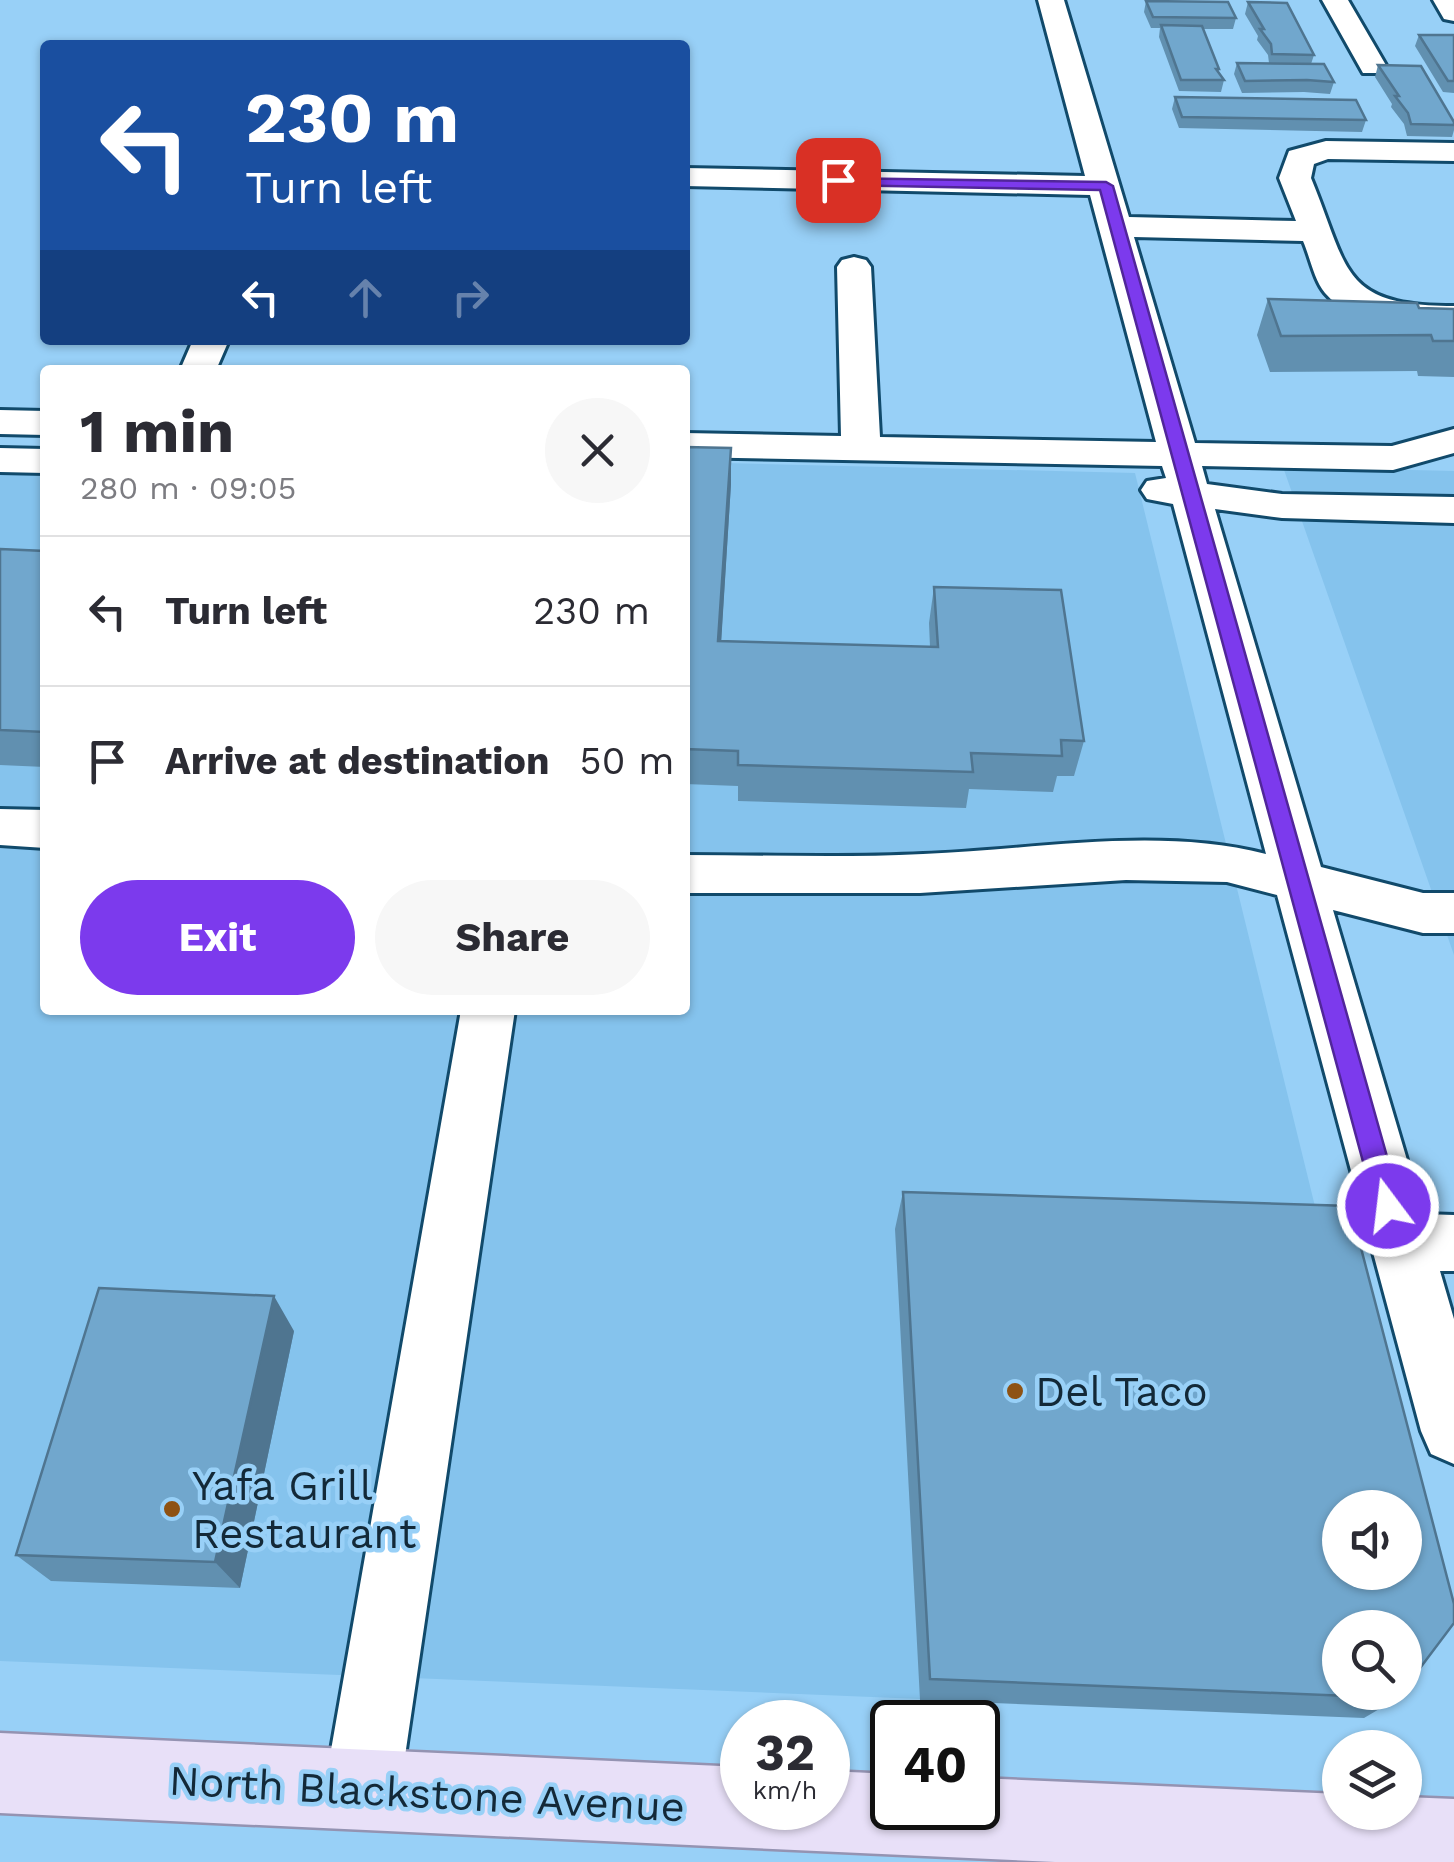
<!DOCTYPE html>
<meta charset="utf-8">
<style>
:root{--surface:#fff;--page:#f7f7f7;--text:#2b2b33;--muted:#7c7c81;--line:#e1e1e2;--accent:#7c3aed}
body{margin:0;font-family:"Work Sans",sans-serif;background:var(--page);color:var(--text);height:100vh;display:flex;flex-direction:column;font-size:38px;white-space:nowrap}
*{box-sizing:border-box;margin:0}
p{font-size:32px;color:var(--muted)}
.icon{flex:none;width:55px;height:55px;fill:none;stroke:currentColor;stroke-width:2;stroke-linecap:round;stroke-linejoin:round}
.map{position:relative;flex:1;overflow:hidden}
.sheet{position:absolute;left:40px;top:365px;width:650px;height:650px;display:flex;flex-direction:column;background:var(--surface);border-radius:10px;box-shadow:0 2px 8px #0004}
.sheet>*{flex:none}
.guide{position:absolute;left:40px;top:40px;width:650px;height:305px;border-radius:10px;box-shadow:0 2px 8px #0004;background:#1a4fa0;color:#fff;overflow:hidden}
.controls{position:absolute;left:1322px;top:1490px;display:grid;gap:20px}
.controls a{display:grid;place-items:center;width:100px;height:100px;border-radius:50%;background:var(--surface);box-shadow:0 2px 8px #0004;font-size:50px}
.speed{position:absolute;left:720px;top:1700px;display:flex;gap:20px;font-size:50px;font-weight:700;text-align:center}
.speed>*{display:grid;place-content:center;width:130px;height:130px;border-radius:50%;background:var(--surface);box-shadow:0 2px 8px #0004;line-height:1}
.speed small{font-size:25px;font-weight:400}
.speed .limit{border:5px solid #111;border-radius:15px;background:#fff;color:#111}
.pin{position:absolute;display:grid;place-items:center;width:85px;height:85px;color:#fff;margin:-42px;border-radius:20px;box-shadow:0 5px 15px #0006}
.me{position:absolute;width:110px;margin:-55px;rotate:345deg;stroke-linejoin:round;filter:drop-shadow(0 0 8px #0008)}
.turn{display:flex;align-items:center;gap:35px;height:210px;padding:0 40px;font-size:45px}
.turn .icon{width:130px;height:130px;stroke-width:2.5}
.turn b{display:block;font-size:70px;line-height:85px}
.lanes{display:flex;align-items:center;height:95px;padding:0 40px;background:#0003;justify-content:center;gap:50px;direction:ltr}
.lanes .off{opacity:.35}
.round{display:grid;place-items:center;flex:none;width:105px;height:105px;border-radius:52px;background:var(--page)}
.headline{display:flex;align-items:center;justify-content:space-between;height:170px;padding:0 40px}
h1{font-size:60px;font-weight:700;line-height:75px}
.button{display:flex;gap:20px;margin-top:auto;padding:20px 40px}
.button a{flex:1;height:115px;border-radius:60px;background:var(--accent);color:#fff;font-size:40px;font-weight:700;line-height:115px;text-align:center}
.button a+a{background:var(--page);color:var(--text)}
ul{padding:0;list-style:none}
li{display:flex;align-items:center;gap:30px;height:150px;padding:0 40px;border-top:2px solid var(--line)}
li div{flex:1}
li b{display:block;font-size:38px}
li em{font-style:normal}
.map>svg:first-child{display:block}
.built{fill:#85c3ed}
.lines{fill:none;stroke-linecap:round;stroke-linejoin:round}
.minor-casing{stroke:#114a6b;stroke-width:6}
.major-casing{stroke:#9493b2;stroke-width:5}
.minor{fill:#fff;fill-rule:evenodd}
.major{fill:#e8e0f8;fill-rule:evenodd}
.wall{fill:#6190b0}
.shaded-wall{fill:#4f7590}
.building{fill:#71a7cd;stroke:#4f7590;stroke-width:2.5;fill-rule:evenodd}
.route{fill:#7c3aed;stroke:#51269a;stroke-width:2.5}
.poi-dot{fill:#8e5213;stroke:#98d0f7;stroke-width:4}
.labels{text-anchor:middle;stroke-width:9;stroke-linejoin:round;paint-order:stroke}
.near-poi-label{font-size:42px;fill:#132938;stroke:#98d0f7;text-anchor:start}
.near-street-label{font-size:42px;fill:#132938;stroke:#98d0f7}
</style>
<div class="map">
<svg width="1454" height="1862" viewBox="0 0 1454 1862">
<rect width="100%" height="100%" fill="#98d0f7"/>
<!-- built -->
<path class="built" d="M 0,446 L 45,447 L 45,1010 L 685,1010 L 685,462 L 1135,473 L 1324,1243 L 920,1699 L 0,1661 Z
M 1283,467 L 1454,471 L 1454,955 Z"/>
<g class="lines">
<defs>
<path id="minor" d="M 1038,0 L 1064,0 L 1129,217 L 1296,221 L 1279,178 L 1289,151 L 1326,141 L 1454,143 L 1454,161 L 1328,159 L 1314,164 L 1311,178 C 1349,270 1340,306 1454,306 L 1454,328 C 1415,328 1352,326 1325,293 C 1314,280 1310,257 1303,241 L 1134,237 L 1195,443 L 1392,446 L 1454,429 L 1454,453 L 1393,470 L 1202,466 L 1207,484 L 1282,494 L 1454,497 L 1454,523 L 1282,518 L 1215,509 L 1321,867 L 1423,893 L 1454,893 L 1454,933 L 1423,933 L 1333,910 L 1423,1214 L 1454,1215 L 1454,1271 L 1440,1271 L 1454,1319 L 1454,1464 L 1431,1454 L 1421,1431 L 1277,895 L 1227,882 L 1126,880 L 920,893 L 685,893 L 685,855 C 764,855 844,858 923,854 C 1035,850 1156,826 1266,854 L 1173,504 L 1147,499 L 1141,490 L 1147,481 L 1166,478 L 1162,466 L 685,457 L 685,433 L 841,436 L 837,267 L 842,260 L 854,257 L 866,260 L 871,267 L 880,437 L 1156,442 L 1090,195 L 685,186 L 685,168 L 1085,176 Z
M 1322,0 L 1348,0 L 1387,67 L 1383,73 L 1363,73 Z
M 1433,0 L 1454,0 L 1454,21 L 1444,19 Z
M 193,340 L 229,340 L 216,370 L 180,370 Z
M 0,410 L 45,411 L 45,435 L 0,434 Z
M 0,448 L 45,449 L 45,473 L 0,472 Z
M 0,809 L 45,810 L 45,848 L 0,845 Z
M 461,1010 L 515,1010 L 400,1790 L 389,1817 L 362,1828 L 335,1817 L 324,1790 Z"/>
<path id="major" d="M 0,1733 L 742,1767 L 742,1808 L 828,1808 L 828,1771 L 892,1774 L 892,1808 L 978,1808 L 978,1778 L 1340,1794 L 1340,1812 L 1405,1812 L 1405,1797 L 1454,1799 L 1454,1862 L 1055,1862 L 0,1813 Z"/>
</defs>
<!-- minor casing -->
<use href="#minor" class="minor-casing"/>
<!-- major casing -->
<use href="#major" class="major-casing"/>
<!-- minor -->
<use href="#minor" class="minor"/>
<!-- major -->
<use href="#major" class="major"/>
</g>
<!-- wall -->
<path class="wall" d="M 1146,1 L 1236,18 L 1233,29 L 1203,29 L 1219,69 L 1218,73 L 1224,80 L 1221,92 L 1179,91 L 1159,37 L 1160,28 L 1151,28 L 1144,12 Z
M 1248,2 L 1314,55 L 1311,64 L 1334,82 L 1330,94 L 1304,92 L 1242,93 L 1234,74 L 1237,63 L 1269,63 L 1268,55 L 1257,40 L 1258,36 L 1245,14 Z
M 1419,35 L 1454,35 L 1454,93 L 1443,92 L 1415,46 Z
M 1378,65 L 1454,122 L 1454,130 L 1452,137 L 1407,136 L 1404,124 L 1391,107 L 1392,104 L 1375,77 Z
M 1175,97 L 1366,120 L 1362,132 L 1179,128 L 1172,109 Z
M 1268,299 L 1454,309 L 1454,377 L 1418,376 L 1417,371 L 1270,372 L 1257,335 Z
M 685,447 L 731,484 L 721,641 L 930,647 L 929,623 L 934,587 L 1084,741 L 1074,776 L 1057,776 L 1053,792 L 969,789 L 966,808 L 738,801 L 738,786 L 685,784 Z
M 0,549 L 45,551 L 45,767 L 0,765 Z
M 903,1192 L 1398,1698 L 1364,1718 L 920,1700 L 895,1229 Z
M 294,1331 L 240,1588 L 51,1581 L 16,1555 Z"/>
<!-- shaded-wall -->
<path class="shaded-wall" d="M 731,448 L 731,484 L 719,677 L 718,641 Z
M 274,1296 L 294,1331 L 240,1588 L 215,1562 Z"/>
<!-- building -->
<path class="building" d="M 1146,1 L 1228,2 L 1236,18 L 1153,17 Z
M 1248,2 L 1287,3 L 1314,55 L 1272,54 L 1271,44 L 1260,29 L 1264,29 Z
M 1161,25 L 1202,26 L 1219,69 L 1216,69 L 1224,80 L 1181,80 Z
M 1419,35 L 1454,35 L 1454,81 L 1448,81 Z
M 1237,63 L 1324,64 L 1334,82 L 1307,80 L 1245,81 Z
M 1378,65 L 1421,66 L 1454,122 L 1454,125 L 1411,124 L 1408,113 L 1395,96 L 1399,96 Z
M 1175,97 L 1356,100 L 1366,120 L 1182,117 Z
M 1268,299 L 1417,303 L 1419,308 L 1454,309 L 1454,341 L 1433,341 L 1431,335 L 1281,336 Z
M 685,447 L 731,448 L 718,641 L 938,647 L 934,587 L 1061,590 L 1084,741 L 1061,740 L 1062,756 L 971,753 L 973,772 L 738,765 L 738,751 L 685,749 Z
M 0,549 L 45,551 L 45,732 L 0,730 Z
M 903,1192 L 1350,1206 L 1454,1604 L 1454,1623 L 1405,1688 L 1405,1628 L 1340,1628 L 1340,1692 L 1402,1692 L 1398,1698 L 930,1679 ZM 1340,1508 L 1405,1508 L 1405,1572 L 1340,1572 Z
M 99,1288 L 274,1296 L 215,1562 L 16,1555 Z"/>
<!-- route -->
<path class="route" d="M 833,178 L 1106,182 L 1113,186 L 1401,1206 L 1397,1214 L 1388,1218 L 1379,1214 L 1375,1206 L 1100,190 L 838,185 L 833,183 Z"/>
<!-- markers -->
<g class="poi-dot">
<circle cx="1015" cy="1391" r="10"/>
<circle cx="172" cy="1509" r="10"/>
</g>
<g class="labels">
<!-- near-poi labels -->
<g class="near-poi-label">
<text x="1035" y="1406">Del Taco</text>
<text x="192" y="1500">Yafa Grill<tspan x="192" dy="48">Restaurant</tspan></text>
</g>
<!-- near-street labels -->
<g class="near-street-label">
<text transform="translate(427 1793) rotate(3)" y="15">North Blackstone Avenue</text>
</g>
</g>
</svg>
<div class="controls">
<a><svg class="icon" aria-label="sound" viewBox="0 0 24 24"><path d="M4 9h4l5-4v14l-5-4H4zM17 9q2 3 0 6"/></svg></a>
<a><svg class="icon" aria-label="search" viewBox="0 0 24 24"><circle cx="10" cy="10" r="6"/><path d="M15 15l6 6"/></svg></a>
<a><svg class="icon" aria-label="layers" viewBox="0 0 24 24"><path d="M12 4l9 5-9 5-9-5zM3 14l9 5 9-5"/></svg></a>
</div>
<div class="speed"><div>32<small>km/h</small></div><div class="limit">40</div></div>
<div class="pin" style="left:838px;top:180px;background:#d93025"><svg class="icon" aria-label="arrive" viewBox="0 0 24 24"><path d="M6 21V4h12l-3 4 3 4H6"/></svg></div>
<svg class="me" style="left:1388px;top:1206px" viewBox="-20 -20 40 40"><circle r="17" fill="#7c3aed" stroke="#fff" stroke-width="3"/><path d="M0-11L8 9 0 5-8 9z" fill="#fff"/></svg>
<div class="guide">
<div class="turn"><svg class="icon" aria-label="left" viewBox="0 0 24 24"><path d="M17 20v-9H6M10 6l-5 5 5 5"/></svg><div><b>230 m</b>Turn left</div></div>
<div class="lanes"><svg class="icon" aria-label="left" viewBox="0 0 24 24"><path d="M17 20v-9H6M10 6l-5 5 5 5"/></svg><svg class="icon off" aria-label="ahead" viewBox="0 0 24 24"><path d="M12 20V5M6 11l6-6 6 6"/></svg><svg class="icon off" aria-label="right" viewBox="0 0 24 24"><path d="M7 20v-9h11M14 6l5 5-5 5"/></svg></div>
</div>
<section class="sheet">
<div class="headline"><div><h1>1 min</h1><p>280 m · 09:05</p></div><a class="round"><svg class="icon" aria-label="close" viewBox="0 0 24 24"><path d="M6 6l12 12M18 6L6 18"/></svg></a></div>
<ul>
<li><svg class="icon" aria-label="left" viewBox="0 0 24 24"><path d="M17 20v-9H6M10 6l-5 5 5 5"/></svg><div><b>Turn left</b></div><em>230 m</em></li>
<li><svg class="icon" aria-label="arrive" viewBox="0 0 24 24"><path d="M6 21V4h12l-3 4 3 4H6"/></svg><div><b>Arrive at destination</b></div><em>50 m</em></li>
</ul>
<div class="button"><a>Exit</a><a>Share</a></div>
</section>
</div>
